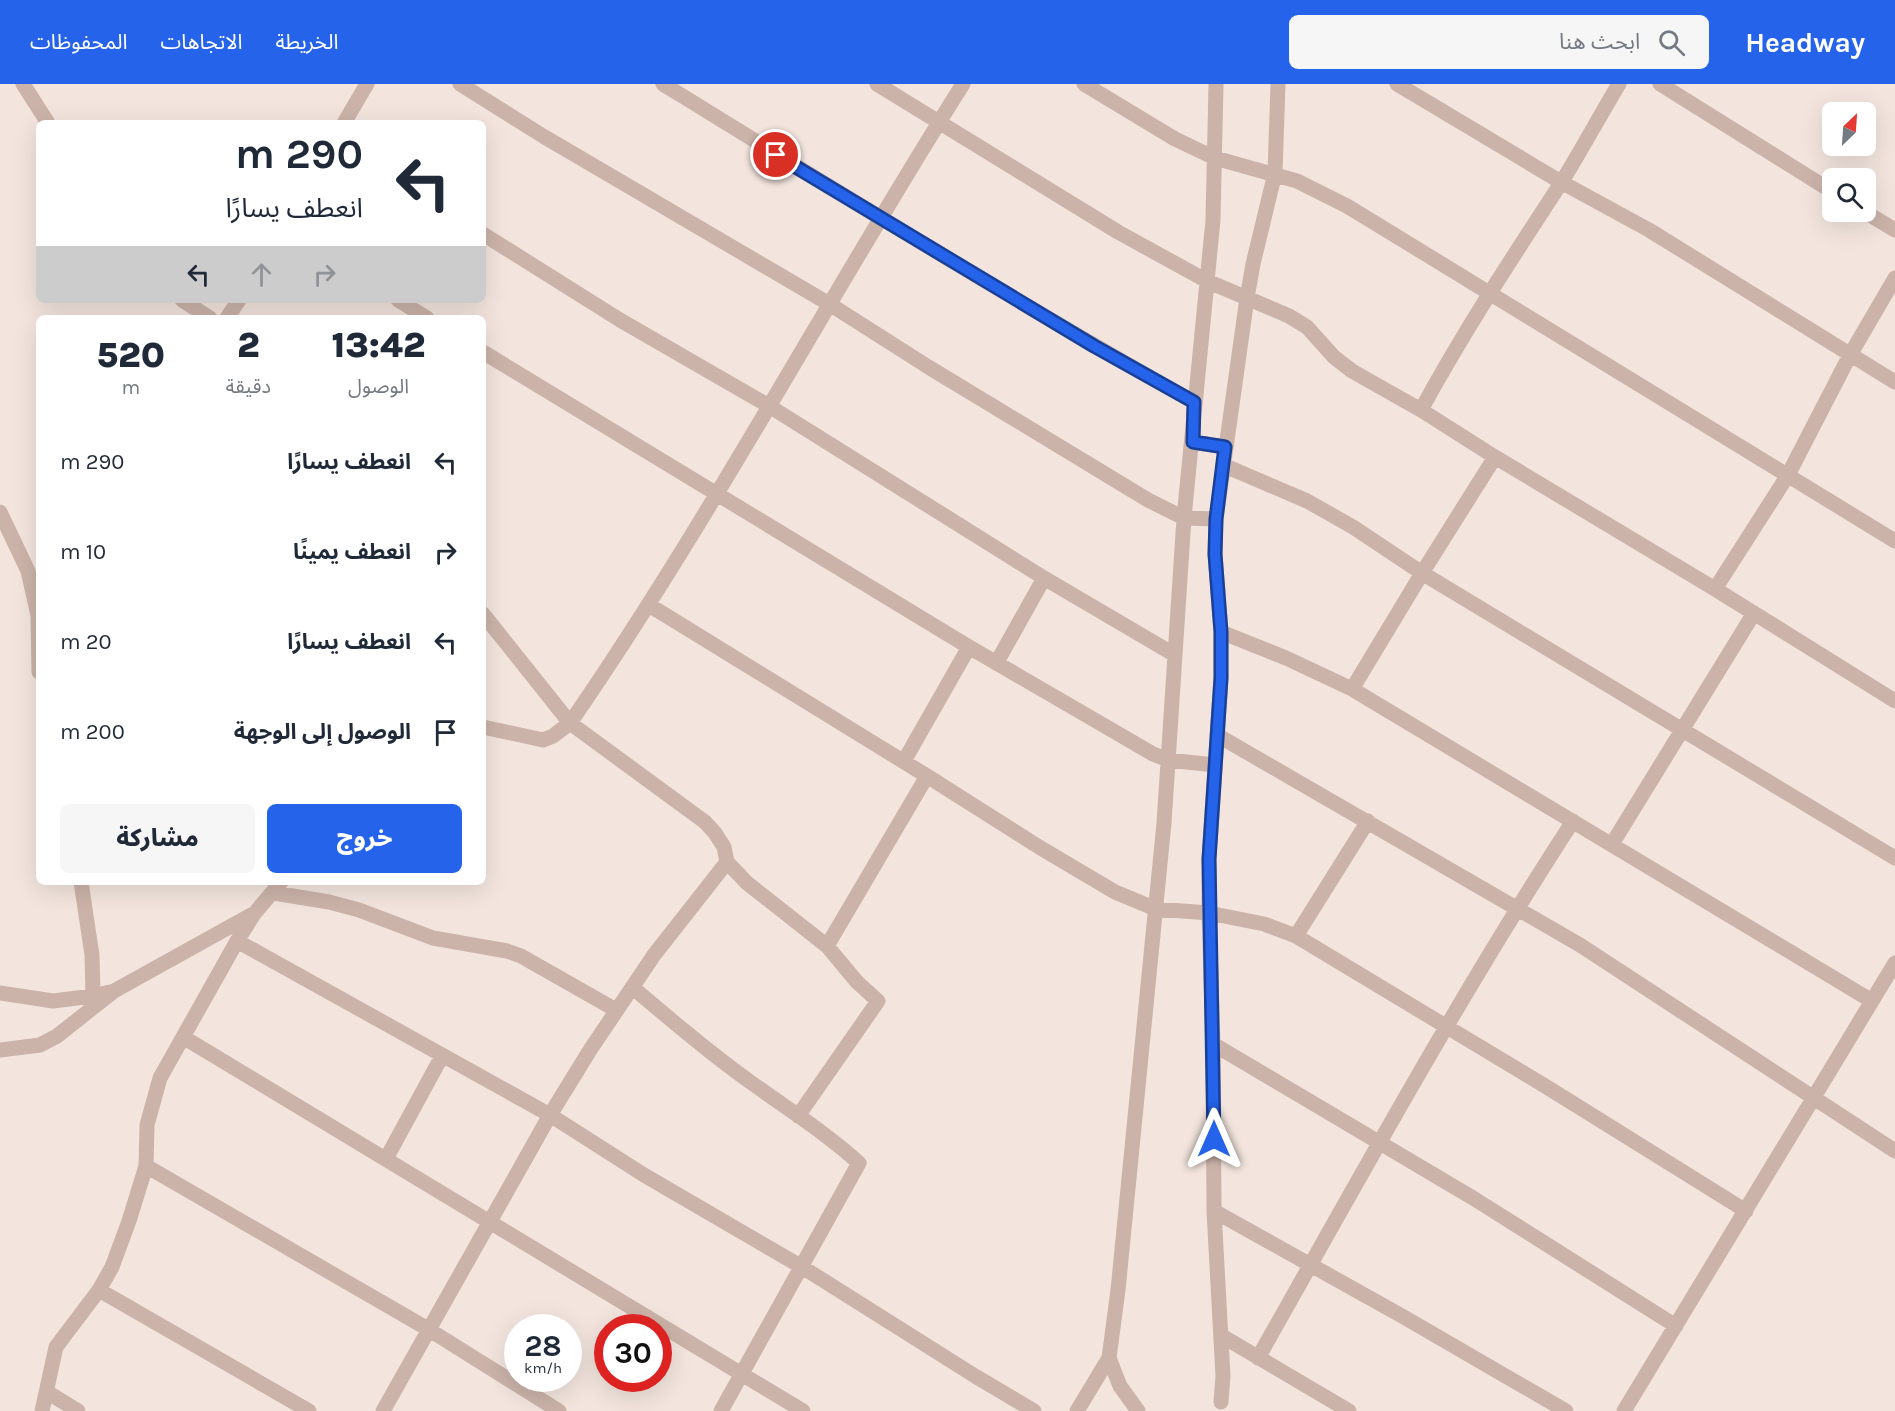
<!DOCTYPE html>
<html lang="ar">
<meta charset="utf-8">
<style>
:root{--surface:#fff;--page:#f6f6f7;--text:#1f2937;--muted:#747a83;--accent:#2563eb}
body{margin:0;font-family:Karla,"Noto Sans Arabic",sans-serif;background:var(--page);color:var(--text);direction:rtl;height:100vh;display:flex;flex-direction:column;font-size:22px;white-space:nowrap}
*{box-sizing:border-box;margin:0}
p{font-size:20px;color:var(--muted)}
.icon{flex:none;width:33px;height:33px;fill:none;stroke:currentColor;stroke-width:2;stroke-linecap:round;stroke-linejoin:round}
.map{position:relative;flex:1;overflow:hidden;direction:ltr}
.details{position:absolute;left:36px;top:231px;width:450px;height:570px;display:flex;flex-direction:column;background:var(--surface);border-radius:9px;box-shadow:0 6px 24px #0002;direction:rtl}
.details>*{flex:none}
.guide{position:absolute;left:36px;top:36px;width:450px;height:183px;border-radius:9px;box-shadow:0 6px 24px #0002;direction:rtl;background:#fff;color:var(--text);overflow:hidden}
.needle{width:39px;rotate:25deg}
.tools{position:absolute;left:1822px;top:18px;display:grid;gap:12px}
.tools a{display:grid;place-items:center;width:54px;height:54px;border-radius:9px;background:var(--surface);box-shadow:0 6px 24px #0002;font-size:30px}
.speed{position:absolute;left:504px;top:1230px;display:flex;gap:12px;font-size:30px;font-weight:700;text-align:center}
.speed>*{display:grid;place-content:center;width:78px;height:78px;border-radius:50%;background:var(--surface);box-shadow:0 6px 24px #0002;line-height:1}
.speed small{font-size:15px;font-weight:400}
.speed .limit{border:9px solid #d22;background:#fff;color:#111}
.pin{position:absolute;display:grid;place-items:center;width:51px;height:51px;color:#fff;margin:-26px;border:3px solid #fff;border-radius:50%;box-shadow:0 2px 6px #0007}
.me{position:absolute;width:66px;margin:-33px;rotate:0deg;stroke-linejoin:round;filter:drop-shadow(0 0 4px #0008)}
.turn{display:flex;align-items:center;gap:21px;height:126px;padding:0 24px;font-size:27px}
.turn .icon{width:78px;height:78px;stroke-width:2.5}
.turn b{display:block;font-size:42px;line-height:51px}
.lanes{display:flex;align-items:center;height:57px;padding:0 24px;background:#0003;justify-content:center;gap:30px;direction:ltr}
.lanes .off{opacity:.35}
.eta{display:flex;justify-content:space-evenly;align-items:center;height:102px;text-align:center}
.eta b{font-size:36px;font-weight:800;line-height:42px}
.button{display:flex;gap:12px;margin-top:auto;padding:12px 24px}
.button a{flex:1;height:69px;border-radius:9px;background:var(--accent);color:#fff;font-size:24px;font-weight:800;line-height:69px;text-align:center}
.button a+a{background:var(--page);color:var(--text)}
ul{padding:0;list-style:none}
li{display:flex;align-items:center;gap:18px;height:90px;padding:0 24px}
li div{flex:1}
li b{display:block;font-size:22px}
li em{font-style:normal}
header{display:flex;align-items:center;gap:36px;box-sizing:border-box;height:84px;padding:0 30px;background:var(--accent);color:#fff}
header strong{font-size:28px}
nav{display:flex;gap:33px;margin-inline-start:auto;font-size:21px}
.search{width:420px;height:54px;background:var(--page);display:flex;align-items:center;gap:15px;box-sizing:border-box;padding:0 21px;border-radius:9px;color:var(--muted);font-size:22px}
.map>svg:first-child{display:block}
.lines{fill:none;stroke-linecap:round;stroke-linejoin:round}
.minor{stroke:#cbb3a9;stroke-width:15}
.route-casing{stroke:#184099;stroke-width:15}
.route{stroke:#2563eb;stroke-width:10}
</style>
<header>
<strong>Headway</strong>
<div class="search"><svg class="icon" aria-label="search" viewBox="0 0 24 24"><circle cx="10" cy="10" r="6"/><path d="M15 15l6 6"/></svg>ابحث هنا</div>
<nav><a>الخريطة</a><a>الاتجاهات</a><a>المحفوظات</a></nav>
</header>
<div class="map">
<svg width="1895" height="1327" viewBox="0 0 1895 1327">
<rect width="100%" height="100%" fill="#f3e5de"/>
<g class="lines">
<!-- minor -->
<path class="minor" d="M 23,0 L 48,39
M 460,0 L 543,52 L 831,221 L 930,284 L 1148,416 L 1184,434 L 1216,435
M 663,0 C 838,108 1014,217 1194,318
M 877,0 L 1118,148 L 1207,197 L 1289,232 L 1307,243 L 1334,273 L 1352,287 L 1421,326 L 1495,373 L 1715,505 L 1895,617
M 1084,0 L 1175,55 L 1215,74 L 1297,97 L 1347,122 L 1895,457
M 1397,0 L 1561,98 L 1649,146 L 1895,298
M 1660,0 L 1833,108
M 344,39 L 367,0
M 1865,128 L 1895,146
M 483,150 L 620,236 L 769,322 L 1044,494 L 1175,571
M 182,216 L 210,234
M 398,216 L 427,234
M 227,234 L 239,216
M 483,268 L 969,563 L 1153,670 L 1168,676 L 1215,681
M 1421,326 C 1464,247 1512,174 1561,99 C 1581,67 1599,33 1619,0
M 1193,358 L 1225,363
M 1223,381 L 1307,417 L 1353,443 L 1422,489 L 1895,774
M 0,428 L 28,487 L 38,531 L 39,588
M 1715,505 L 1788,391 L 1850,271 L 1895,194
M 649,521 L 927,692 L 1039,763 L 1115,808 L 1156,825 L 1209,829 L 1264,840 L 1296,852 L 1550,1005 L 1746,1127
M 483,530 L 570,639 L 705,738 L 715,749 L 724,763 L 727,778 L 747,799 L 827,862 L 857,898 L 878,917 L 798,1032
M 1221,548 L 1286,574 L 1352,605 L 1872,917
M 997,578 L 1044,494
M 1352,605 L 1422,489 L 1495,373
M 483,643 L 543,656 L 553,652 L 570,639 C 712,433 829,212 963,0
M 1217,651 L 1580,861 L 1895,1067
M 904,677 L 969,563
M 1612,760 L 1754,529
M 81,798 L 92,871 L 93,912
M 274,809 L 329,818 L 359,826 L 433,854 L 507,867 L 521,872 L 616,926
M 1296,852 L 1368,737
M 237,857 L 550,1031 L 644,1091 L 802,1183 L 975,1292 L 1034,1327
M 827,862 L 927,692
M 632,903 C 670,935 708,968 749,997 C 786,1024 825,1048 859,1079 L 721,1327
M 0,909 L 53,917 L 93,912 L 110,908
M 183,953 L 803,1327
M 1213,960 L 1473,1114 L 1676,1242
M 0,966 L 40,961 L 57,952 L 114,907 L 251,831
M 386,1075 L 442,972
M 146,1082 L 428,1245 L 559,1327
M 1214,1127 L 1402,1232 L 1566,1327
M 99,1206 L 309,1327
M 1222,1252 L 1349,1327
M 1109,1274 L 1120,1302 L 1138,1327
M 1258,1274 C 1360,1093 1460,911 1573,737
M 47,1308 L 78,1327
M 1221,1318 L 1223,1292 L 1214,1127 L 1213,960 L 1209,829 L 1209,775 L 1221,594 L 1221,548 L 1215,470 L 1216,435 L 1247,214 L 1253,180 L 1275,89 L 1278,0
M 42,1327 L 56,1263 L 99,1206 L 112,1183 L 129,1137 L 146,1082 L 147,1041 L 160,994 L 237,857 L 254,830 L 281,798
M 383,1327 L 550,1031 L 590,966 L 654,871 L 727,778
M 1077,1327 L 1109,1274 L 1118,1206 L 1164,739 L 1184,434 L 1213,136 L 1216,0
M 1624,1327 L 1895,879"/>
</g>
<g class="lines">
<defs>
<path id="route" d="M 776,71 L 1094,262 L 1194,318 L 1193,358 L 1225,363 L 1216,435 L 1215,470 L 1221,548 L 1221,594 L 1209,775 L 1214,1055"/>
</defs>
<!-- route casing -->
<use href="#route" class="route-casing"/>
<!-- route -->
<use href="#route" class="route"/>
</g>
</svg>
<div class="tools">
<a><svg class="needle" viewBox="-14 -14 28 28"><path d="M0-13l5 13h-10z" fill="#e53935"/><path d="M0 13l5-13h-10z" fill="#747a83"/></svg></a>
<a><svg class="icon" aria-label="search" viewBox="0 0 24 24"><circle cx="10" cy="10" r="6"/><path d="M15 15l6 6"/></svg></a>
</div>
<div class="speed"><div>28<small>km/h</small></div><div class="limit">30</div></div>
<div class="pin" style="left:776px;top:71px;background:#d93025"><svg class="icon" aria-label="arrive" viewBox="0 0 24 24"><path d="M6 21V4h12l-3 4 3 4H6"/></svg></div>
<svg class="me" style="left:1214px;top:1055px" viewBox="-20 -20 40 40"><path d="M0-17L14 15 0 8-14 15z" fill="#2563eb" stroke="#fff" stroke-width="4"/></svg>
<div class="guide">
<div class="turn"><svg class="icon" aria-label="left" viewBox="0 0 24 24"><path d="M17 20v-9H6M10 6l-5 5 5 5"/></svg><div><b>290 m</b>انعطف يسارًا</div></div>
<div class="lanes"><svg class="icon" aria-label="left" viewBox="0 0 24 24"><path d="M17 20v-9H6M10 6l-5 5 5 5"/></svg><svg class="icon off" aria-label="ahead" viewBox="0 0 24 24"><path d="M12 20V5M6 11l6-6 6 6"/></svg><svg class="icon off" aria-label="right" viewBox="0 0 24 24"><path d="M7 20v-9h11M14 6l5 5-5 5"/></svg></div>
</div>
<section class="details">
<div class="eta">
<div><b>13:42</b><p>الوصول</p></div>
<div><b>2</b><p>دقيقة</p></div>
<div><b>520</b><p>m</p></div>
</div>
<ul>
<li><svg class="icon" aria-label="left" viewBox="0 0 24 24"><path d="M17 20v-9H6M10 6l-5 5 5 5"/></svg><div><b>انعطف يسارًا</b></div><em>290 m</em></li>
<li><svg class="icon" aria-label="right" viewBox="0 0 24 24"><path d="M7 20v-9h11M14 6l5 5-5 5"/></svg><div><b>انعطف يمينًا</b></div><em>10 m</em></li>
<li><svg class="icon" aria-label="left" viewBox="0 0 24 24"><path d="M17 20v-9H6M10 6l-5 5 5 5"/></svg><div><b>انعطف يسارًا</b></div><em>20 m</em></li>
<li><svg class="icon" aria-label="arrive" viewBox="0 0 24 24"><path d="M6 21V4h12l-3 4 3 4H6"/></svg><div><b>الوصول إلى الوجهة</b></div><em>200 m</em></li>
</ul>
<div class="button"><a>خروج</a><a>مشاركة</a></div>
</section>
</div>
